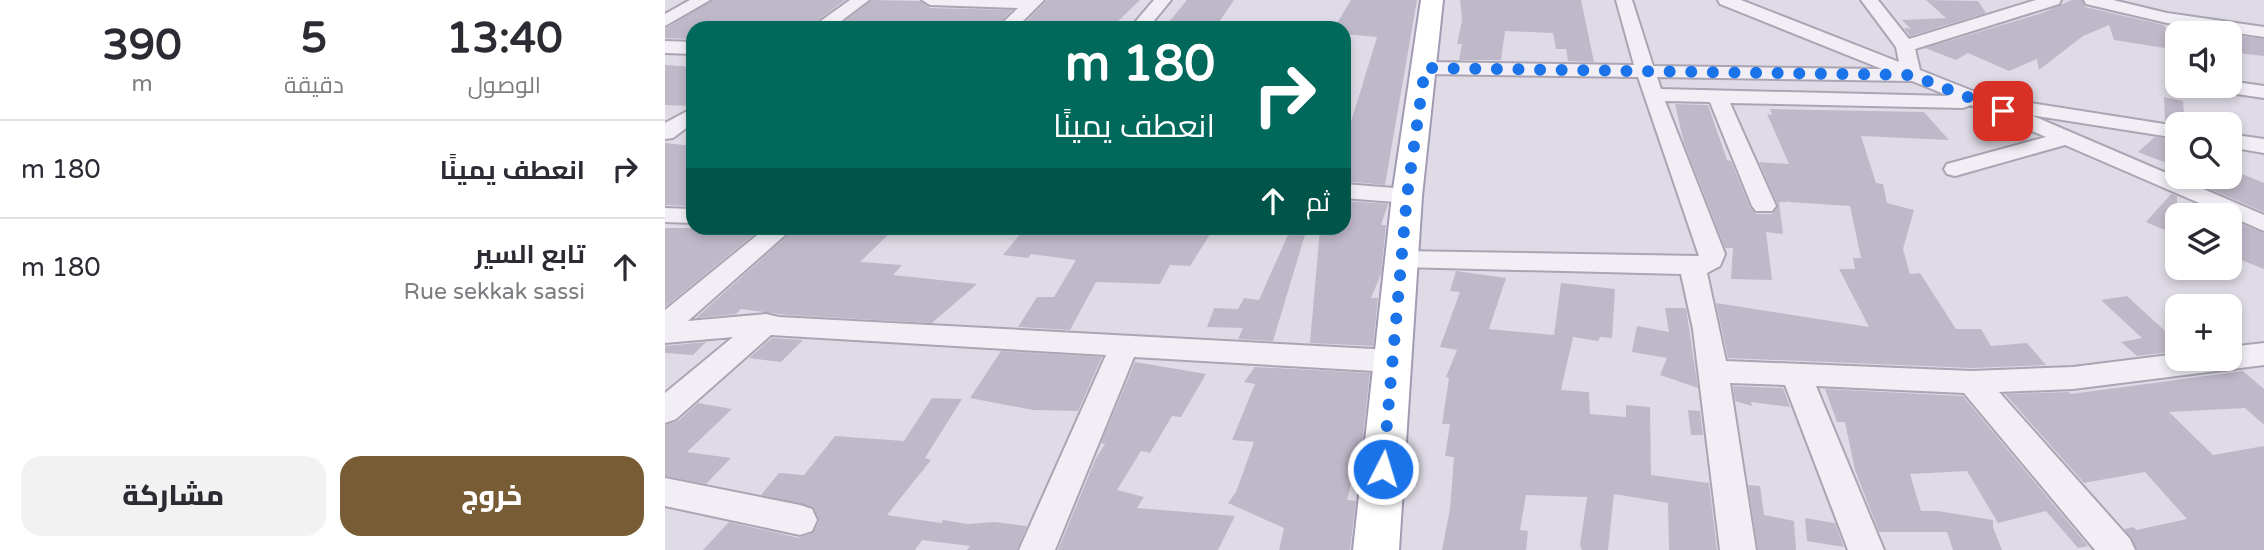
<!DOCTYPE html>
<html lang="ar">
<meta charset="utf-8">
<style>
:root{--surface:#fff;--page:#f2f2f3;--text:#2b2b33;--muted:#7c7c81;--line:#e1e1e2;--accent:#775c35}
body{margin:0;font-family:"Varela Round",Cairo,sans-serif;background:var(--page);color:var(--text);direction:rtl;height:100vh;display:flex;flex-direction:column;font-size:26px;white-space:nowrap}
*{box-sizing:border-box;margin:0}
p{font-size:23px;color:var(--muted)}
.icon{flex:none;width:38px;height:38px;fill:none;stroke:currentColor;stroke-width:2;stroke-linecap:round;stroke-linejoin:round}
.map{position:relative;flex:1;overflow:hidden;direction:ltr}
.drawer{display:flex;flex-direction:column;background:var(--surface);width:665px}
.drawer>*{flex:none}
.top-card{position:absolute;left:21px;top:21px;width:665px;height:214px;border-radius:21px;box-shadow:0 4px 10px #0003;direction:rtl;background:#00695c;color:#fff;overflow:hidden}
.tools{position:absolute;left:1500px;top:21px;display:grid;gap:14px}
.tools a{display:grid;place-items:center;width:77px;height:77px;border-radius:14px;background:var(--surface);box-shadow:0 4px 10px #0003;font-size:35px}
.pin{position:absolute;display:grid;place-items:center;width:60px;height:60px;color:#fff;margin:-30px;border-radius:14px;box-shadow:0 4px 10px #0006}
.me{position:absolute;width:77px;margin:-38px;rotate:5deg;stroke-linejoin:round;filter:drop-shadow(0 0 5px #0008)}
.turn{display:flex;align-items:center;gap:24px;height:147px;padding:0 21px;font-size:32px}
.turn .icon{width:91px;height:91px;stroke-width:2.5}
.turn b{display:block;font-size:49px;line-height:60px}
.then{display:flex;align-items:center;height:66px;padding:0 21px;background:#0003;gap:14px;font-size:26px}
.eta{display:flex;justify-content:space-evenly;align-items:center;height:119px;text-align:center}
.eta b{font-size:42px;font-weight:800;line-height:49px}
.cta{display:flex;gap:14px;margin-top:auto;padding:14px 21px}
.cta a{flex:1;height:80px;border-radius:21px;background:var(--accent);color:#fff;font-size:28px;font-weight:800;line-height:80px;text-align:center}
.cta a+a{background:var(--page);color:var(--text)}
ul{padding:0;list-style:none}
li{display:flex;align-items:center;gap:21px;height:98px;padding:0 21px;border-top:2px solid var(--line)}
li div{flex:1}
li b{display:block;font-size:26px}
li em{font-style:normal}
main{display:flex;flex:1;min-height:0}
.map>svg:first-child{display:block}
.building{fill:#bfb8c9}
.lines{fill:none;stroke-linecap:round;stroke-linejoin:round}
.minor-casing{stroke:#aaa4b3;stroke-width:4}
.major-casing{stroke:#a39ab3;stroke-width:4}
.minor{fill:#f1eef5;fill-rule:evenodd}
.major{fill:#fff;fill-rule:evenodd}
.route{stroke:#1a73e8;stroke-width:12;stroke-dasharray:0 21.6}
</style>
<main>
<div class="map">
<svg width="1599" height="550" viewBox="0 0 1599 550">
<rect width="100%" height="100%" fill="#dfdbe6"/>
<!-- building -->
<path class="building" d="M 47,0 L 180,0 L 143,28 L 28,28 L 28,39 L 0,38 L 0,29 Z
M 207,0 L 255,1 L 265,8 L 347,10 L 329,28 L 171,28 Z
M 382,0 L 475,0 L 446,28 L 355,28 Z
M 522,0 L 569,0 L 550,28 L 499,28 Z
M 686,0 L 752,0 L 720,185 L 679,181 L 679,145 L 712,37 L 679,34 L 679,28 L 669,28 Z
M 795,0 L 916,0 L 929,62 L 903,61 L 901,49 L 891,49 L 888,33 L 840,31 L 836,60 L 794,60 L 797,44 L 792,44 L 797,20 Z
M 1261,0 L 1313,1 L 1321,13 L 1245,36 L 1239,28 L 1246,29 L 1237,20 L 1281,18 Z
M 1407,0 L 1417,0 L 1420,7 L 1499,25 L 1512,50 L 1449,40 L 1444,25 L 1418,36 L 1374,70 L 1372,59 L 1344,71 L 1303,53 L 1291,60 L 1260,48 L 1377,13 Z
M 1564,35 L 1599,39 L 1599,56 L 1564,52 Z
M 0,65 L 28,67 L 28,106 L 0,105 Z
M 1499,97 L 1518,101 L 1520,124 L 1500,121 Z
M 1010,104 L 1043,105 L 1062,160 L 1066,161 L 1085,207 L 1091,214 L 1107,214 L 1113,205 L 1094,162 L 1124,164 L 1102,114 L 1107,115 L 1105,109 L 1259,112 L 1284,140 L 1196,136 L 1211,183 L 1218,184 L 1222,203 L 1249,210 L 1238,249 L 1245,274 L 1255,273 L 1291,329 L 1316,329 L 1326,346 L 1362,343 L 1381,365 L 1307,368 L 1063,358 L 1051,303 L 1204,327 L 1174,269 L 1190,269 L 1188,258 L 1196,258 L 1185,206 L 1123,202 L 1122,199 L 1122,202 L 1114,202 L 1118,234 L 1101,232 L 1107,280 L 1066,279 L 1068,248 L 1060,248 L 1019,143 Z
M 1490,137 L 1512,140 L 1512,167 L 1473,152 Z
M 0,143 L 28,146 L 28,204 L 25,206 L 0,205 Z
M 1567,170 L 1599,183 L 1599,212 L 1545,189 L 1559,177 L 1564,177 Z
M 1506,194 L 1512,196 L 1512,235 L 1481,222 Z
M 679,201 L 723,204 L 716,225 L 721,225 L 716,274 L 706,298 L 713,298 L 708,346 L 645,343 L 655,228 L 679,228 Z
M 1564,219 L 1599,233 L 1599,269 L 1564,255 Z
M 0,228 L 97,228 L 0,307 Z
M 131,228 L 230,228 L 195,262 L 237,265 L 228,275 L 312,284 L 267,323 L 123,315 L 76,309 L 71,314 L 31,318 Z
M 360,228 L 392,231 L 394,228 L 514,228 L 547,231 L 525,266 L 505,265 L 495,284 L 431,282 L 405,330 L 353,327 L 372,297 L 389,297 L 411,260 L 366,254 L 363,258 L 338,255 Z
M 626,228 L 642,228 L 608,341 L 573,339 L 578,328 L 542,327 L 549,308 L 573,309 L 579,298 L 594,300 Z
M 791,271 L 841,278 L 824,329 L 889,335 L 896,283 L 950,289 L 947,338 L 935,337 L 933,341 L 908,337 L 896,390 L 924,392 L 925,414 L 961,417 L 961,405 L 985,407 L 986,475 L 1044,483 L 1052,550 L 1004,550 L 1003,503 L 949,494 L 943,550 L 917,550 L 915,545 L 922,497 L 861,495 L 855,530 L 863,531 L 861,550 L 777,550 L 785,509 L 789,457 L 780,456 L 785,424 L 777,424 L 784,378 L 781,377 L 792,350 L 775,347 L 795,292 L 785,291 Z
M 1462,296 L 1512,342 L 1512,351 L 1472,356 L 1456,342 L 1477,338 L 1436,300 Z
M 1000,308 L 1021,308 L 1033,388 L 995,375 L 1002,358 L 967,352 L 972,326 L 1004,332 Z
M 107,338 L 138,340 L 116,362 L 84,358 Z
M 41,342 L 28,355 L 0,353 L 0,346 Z
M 336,351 L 437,357 L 413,411 L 368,410 L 305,398 Z
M 470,362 L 541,374 L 516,417 L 507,416 L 485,453 L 476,451 L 452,490 L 479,497 L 472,508 L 570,516 L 553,550 L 393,550 L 431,458 L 440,444 L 436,443 Z
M 590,367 L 705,373 L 697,444 L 682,500 L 691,501 L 685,550 L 614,550 L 619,528 L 563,503 L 571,492 L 589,442 L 567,440 L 590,384 L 579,382 Z
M 1578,371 L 1599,389 L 1599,425 L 1580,408 L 1504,412 L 1548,455 L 1599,446 L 1599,550 L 1472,550 L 1459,529 L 1469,527 L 1471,530 L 1522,519 L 1480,472 L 1419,483 L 1340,394 L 1404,392 L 1406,394 Z
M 1068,386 L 1118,388 L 1125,407 L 1086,402 L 1087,406 L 1070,401 Z
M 1160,389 L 1298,396 L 1423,546 L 1413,548 L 1381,511 L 1333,523 L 1302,471 L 1245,474 L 1256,511 L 1273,511 L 1328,520 L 1328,527 L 1337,550 L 1288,550 L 1282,532 L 1214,532 L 1190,470 L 1180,422 L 1172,422 Z
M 267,398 L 297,399 L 260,458 L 266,460 L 222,515 L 276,523 L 278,520 L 302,524 L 330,522 L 362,526 L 352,550 L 302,550 L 305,546 L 257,540 L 250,550 L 38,550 L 64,522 L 134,538 L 148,533 L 154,521 L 148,507 L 96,495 L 114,473 L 139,475 L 170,436 L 239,441 Z
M 33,403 L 67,409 L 22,452 L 66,458 L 41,484 L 0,476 L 0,425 L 13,421 Z
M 1023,410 L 1035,411 L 1038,435 L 1026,435 Z
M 1083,485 L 1095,486 L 1099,515 L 1129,521 L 1131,550 L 1093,550 Z
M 1140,518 L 1170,523 L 1179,547 L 1142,541 Z"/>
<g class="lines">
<defs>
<path id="minor" d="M 25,0 L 45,0 L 0,26 L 0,14 Z
M 185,0 L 204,0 L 167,28 L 146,28 Z
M 257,0 L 379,0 L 351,28 L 332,28 L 353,8 L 265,5 Z
M 489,0 L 506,0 L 483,28 L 465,28 Z
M 951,0 L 967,0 L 988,66 L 1217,69 L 1055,4 L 1053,0 L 1076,0 L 1234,62 L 1231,47 L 1196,0 L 1213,0 L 1244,39 L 1371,0 L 1396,0 L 1394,4 L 1250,49 L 1255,70 L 1338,103 L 1346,100 L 1512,126 L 1512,138 L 1366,115 L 1599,215 L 1599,231 L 1400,145 L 1290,176 L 1282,174 L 1279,169 L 1282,164 L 1381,137 L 1306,105 L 1298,108 L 1065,103 L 1111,206 L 1107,211 L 1091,211 L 1087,206 L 1045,102 L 1000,101 L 1060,254 L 1055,266 L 1042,273 L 1061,361 L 1307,371 L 1408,367 L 1512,354 L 1512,359 L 1564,359 L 1564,347 L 1599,343 L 1599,365 L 1408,389 L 1334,392 L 1465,539 L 1470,550 L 1430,550 L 1299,393 L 1151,386 L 1219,550 L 1183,550 L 1120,385 L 1065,383 L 1091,550 L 1055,550 L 1028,329 L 1016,274 L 736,267 L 727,265 L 723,259 L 727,253 L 736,251 L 1034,256 L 973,77 L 760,74 L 750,68 L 760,62 L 969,65 ZM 992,77 L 1247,81 L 1284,96 L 996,89 Z
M 1419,0 L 1448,0 L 1502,13 L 1599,27 L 1599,37 L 1502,23 L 1421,4 Z
M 0,41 L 28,42 L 28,54 L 0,53 Z
M 1564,81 L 1599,86 L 1599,98 L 1558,92 L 1548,86 L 1564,86 Z
M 28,108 L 28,123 L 8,138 L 0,139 L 0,123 Z
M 1564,134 L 1599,139 L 1599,153 L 1564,147 Z
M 679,184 L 742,189 L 750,191 L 754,196 L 750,201 L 742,203 L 679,198 Z
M 0,208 L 28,209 L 28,223 L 0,222 Z
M 101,228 L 128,228 L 23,321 L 101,314 L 114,317 L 727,350 L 737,353 L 742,361 L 737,369 L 727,372 L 469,357 L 390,550 L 354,550 L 441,355 L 106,335 L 11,419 L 0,423 L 0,393 L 68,337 L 0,343 L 0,310 Z
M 0,478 L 135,505 L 147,509 L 152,520 L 147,531 L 135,535 L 0,506 Z"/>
<path id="major" d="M 756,0 L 778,0 L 757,196 L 734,550 L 688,550 L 727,196 Z"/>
</defs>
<!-- minor casing -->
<use href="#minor" class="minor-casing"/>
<!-- major casing -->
<use href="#major" class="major-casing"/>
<!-- minor -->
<use href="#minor" class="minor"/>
<!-- major -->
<use href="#major" class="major"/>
</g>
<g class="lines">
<!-- route -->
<path class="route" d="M 718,469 L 742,196 L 760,68 L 1247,75 L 1338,111"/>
</g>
</svg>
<div class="tools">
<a><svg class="icon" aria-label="sound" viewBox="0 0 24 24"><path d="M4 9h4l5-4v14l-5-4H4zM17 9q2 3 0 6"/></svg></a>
<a><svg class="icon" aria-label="search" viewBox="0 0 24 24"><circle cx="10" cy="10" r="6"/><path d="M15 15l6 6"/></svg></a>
<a><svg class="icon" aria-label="layers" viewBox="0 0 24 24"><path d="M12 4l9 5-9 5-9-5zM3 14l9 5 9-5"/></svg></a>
<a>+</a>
</div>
<div class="pin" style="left:1338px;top:111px;background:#d93025"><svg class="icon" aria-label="arrive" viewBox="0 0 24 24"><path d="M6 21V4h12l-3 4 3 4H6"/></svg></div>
<svg class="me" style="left:718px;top:469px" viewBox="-20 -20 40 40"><circle r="17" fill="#1a73e8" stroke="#fff" stroke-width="3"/><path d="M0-11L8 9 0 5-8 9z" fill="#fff"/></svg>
<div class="top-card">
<div class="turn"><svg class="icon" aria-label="right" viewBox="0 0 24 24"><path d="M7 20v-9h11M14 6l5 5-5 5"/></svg><div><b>180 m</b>انعطف يمينًا</div></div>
<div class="then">ثم<svg class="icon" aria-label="ahead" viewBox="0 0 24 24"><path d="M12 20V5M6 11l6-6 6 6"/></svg></div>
</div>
</div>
<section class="drawer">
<div class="eta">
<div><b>13:40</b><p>الوصول</p></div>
<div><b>5</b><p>دقيقة</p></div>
<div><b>390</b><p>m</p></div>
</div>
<ul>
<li><svg class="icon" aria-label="right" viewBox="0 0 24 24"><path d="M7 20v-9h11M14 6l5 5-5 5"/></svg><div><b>انعطف يمينًا</b></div><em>180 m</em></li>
<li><svg class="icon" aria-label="ahead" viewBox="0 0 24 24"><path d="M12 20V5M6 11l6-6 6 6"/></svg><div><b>تابع السير</b><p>Rue sekkak sassi</p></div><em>180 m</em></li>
</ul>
<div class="cta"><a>خروج</a><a>مشاركة</a></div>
</section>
</main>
